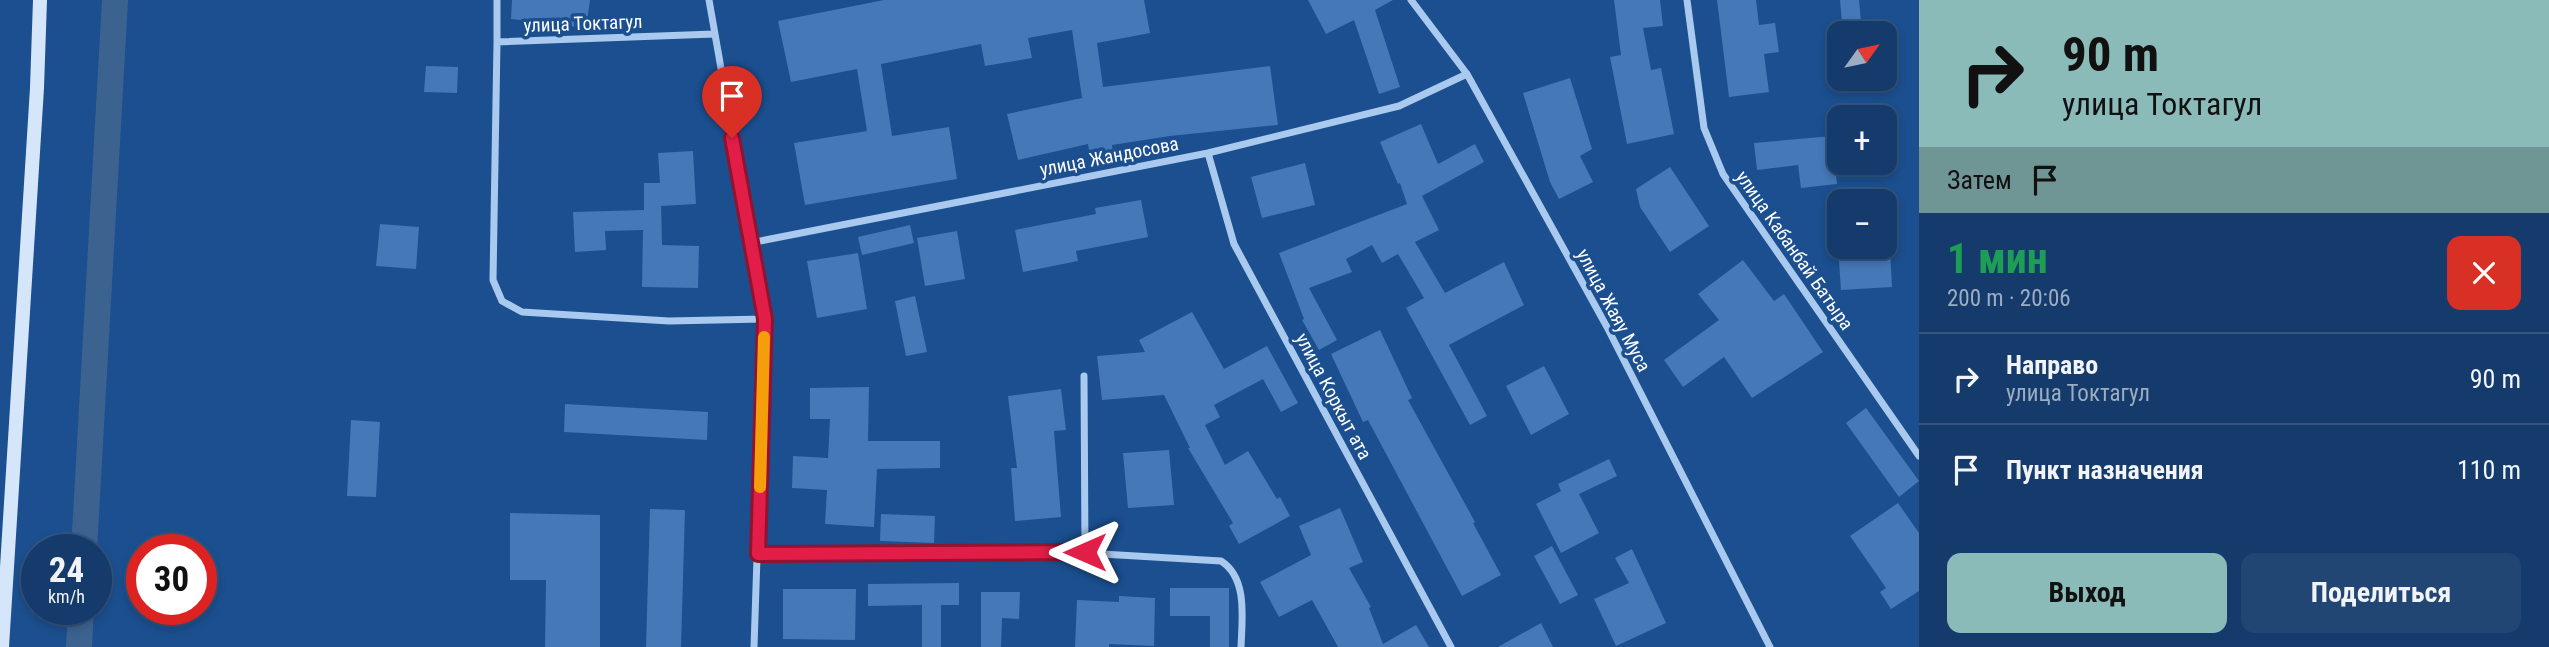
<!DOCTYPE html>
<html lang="ru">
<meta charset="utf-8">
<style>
:root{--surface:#143b6b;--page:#214673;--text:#f1f3f6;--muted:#9dadc1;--line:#33557e;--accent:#8bbbb9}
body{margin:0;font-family:"Roboto Condensed",sans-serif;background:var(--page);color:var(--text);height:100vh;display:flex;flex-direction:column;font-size:26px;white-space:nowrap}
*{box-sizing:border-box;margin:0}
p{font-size:23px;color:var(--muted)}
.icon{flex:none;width:38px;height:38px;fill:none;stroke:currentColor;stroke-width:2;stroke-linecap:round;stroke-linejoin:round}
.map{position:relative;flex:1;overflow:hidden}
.sheet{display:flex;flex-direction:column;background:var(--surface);width:630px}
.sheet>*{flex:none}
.hud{background:#8bbbb9;color:#111;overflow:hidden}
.needle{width:46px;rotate:57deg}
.controls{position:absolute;left:1827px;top:21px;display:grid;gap:14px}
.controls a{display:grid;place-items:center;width:70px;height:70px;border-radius:14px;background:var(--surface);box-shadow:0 4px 10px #0003,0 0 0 2px var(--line);font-size:35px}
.speed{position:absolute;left:21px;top:534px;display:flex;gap:14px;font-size:35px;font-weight:700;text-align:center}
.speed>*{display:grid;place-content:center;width:91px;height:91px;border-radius:50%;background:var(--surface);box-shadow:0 4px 10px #0003,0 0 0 2px var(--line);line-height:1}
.speed small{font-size:18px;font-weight:400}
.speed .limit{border:10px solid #d22;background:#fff;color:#111}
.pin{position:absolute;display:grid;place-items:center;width:60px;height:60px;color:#fff;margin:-72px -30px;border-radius:50% 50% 50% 0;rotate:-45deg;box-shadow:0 0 7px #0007}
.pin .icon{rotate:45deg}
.me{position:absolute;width:77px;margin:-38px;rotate:270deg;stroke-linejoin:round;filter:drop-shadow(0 0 5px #0008)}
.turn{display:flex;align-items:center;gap:24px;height:147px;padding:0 28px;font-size:32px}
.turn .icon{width:91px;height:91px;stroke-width:2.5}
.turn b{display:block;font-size:49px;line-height:60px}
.then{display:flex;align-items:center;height:66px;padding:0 28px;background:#0003;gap:14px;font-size:26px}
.round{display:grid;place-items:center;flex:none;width:74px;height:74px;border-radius:14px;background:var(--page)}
.summary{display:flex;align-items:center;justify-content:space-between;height:119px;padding:0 28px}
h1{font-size:42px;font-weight:700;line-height:52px;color:#1e9e55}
.action{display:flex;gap:14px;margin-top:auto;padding:14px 28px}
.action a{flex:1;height:80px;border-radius:14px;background:var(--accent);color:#111;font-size:28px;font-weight:700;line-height:80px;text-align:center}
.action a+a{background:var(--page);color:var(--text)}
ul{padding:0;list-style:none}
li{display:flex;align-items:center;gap:21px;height:91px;padding:0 28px;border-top:2px solid var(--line)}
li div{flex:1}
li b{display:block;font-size:26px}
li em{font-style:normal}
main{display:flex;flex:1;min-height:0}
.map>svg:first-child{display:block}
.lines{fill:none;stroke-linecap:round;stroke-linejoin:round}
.canal{stroke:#3c6290;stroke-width:26}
.building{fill:#4478b7}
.minor{stroke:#a9c9ee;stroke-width:7}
.secondary{stroke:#d6e6fa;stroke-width:14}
.route-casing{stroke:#92132f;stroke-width:18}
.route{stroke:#e11d48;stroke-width:12}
.slow{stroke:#f59e0b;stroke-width:12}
.labels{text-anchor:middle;stroke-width:7;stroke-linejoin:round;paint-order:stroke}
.street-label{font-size:19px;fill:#fff;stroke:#1b4f8f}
</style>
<main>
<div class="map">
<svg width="1919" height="647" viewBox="0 0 1919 647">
<rect width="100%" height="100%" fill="#1b4f8f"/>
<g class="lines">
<!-- canal -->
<path class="canal" d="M 84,550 L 115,0
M 79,647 L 81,609"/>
</g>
<!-- building -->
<path class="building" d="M 512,0 L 590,0 L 586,28 L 511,19 Z
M 884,0 L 1144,0 L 1150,33 L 1097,43 L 1103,87 L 1270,66 L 1278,125 L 1170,136 L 1112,145 L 1113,154 L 1090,157 L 1088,144 L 1018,160 L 1007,114 L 1082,98 L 1072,30 L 1028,38 L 1032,58 L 985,66 L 981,44 L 881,64 L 892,136 L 949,127 L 957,179 L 805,205 L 794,143 L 867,131 L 857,69 L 791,82 L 778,21 Z
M 1308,0 L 1393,0 L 1375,10 L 1400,87 L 1379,94 L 1354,20 L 1326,34 Z
M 1614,0 L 1660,0 L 1663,26 L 1643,28 L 1651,70 L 1661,68 L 1674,134 L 1627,144 L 1610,57 L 1621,55 Z
M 1717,0 L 1756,0 L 1759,25 L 1775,23 L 1779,52 L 1764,54 L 1769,92 L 1729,97 Z
M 1840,0 L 1859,0 L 1862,33 L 1843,33 Z
M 426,66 L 458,67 L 457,93 L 424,92 Z
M 1570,78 L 1592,149 L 1580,156 L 1593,182 L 1559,199 L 1550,182 L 1523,93 Z
M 1421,124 L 1438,164 L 1475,144 L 1484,162 L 1422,196 L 1439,230 L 1415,242 L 1445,293 L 1504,262 L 1524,305 L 1449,345 L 1487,416 L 1470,425 L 1406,308 L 1424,298 L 1398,254 L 1382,263 L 1372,245 L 1346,259 L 1352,272 L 1309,288 L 1337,340 L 1319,350 L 1302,320 L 1304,319 L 1279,253 L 1407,204 L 1400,183 L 1398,184 L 1380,142 Z
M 1832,136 L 1837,184 L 1801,188 L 1798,165 L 1757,170 L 1754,143 Z
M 693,151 L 696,204 L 661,206 L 661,200 L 662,245 L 699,246 L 698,288 L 642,287 L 643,230 L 605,231 L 606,250 L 575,252 L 573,212 L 644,210 L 644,183 L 660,183 L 658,153 Z
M 1305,163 L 1315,205 L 1262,218 L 1251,177 Z
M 1670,167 L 1709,226 L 1670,252 L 1640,207 L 1636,189 Z
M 1141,200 L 1148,237 L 1076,251 L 1078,261 L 1023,272 L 1015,230 L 1096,214 L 1095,208 Z
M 380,224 L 419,227 L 416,269 L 376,266 Z
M 910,225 L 914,243 L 862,255 L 858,237 Z
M 957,231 L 965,279 L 925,286 L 917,238 Z
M 1838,247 L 1890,247 L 1892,287 L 1841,290 Z
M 858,253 L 867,309 L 817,318 L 807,261 Z
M 1743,260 L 1774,301 L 1784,294 L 1823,352 L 1752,398 L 1724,357 L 1683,387 L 1664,360 L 1719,320 L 1698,294 Z
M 915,296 L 927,352 L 906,356 L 895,301 Z
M 1192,312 L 1224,369 L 1267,346 L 1298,403 L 1281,412 L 1263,379 L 1214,405 L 1220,417 L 1205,425 L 1225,465 L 1248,451 L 1277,499 L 1280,497 L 1290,516 L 1239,544 L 1229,526 L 1233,523 L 1188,448 L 1190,448 L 1164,395 L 1102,400 L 1097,356 L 1145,352 L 1139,340 Z
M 1380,330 L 1412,398 L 1408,400 L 1475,522 L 1473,523 L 1501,575 L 1462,596 L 1368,420 L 1363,422 L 1331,354 Z
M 1544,366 L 1569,414 L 1531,435 L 1506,386 Z
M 869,387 L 868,441 L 940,441 L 940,468 L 877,469 L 874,527 L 825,524 L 827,490 L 792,488 L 793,456 L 828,458 L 830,419 L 810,419 L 810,388 Z
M 1061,389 L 1066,430 L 1054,431 L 1061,517 L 1015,521 L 1011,468 L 1017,468 L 1008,396 Z
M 565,404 L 708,412 L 707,440 L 564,432 Z
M 1866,408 L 1919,481 L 1899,497 L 1846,423 Z
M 351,420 L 380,422 L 376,497 L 347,496 Z
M 1169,450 L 1174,505 L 1128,508 L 1123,453 Z
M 1609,459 L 1617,476 L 1579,494 L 1599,533 L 1561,553 L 1536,504 L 1561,491 L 1558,484 Z
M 1898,503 L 1919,533 L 1919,591 L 1891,609 L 1880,592 L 1886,588 L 1850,536 Z
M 1340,508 L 1363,562 L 1349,568 L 1371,607 L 1369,608 L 1383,644 L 1416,625 L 1429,647 L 1338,647 L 1312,600 L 1279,617 L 1260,582 L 1311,555 L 1299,526 Z
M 650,509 L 685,510 L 681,647 L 646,647 Z
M 510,513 L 600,515 L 600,647 L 545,647 L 546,580 L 510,580 Z
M 881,514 L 935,516 L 934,543 L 880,541 Z
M 1552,546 L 1578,595 L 1560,604 L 1534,556 Z
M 1632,549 L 1666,623 L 1616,646 L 1594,599 L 1629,583 L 1615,558 Z
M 959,583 L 959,605 L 941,605 L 941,647 L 922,647 L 922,605 L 868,606 L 868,584 Z
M 1170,588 L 1229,588 L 1229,647 L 1210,647 L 1210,616 L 1170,616 Z
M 783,589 L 856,589 L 855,640 L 783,639 Z
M 981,592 L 1020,592 L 1019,619 L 1002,618 L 1001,647 L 981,647 Z
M 1119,596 L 1155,598 L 1154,646 L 1109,644 L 1109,647 L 1075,647 L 1077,600 L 1119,602 Z
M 1541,623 L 1553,647 L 1498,647 Z"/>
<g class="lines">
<!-- minor -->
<path class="minor" d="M 497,0 L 497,42 L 714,34
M 709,0 L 765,319 L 754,647
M 1411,0 L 1467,74 L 1607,327 L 1770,647
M 1687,0 L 1704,128 L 1723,174 L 1919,456
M 497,42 L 493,280 L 502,301 L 522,312 L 669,321 L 765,319
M 1208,153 L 1234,244 L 1451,647
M 750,243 L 1208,153 L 1399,106 L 1467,74
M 1084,376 L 1085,553
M 758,554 L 1085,553 L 1221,561 C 1248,578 1242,619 1241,647"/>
<!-- secondary -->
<path class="secondary" d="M 2,647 L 37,88 L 40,0"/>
</g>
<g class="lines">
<defs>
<path id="route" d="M 732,138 L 765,319 L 758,554 L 1085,552"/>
</defs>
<!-- route casing -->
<use href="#route" class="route-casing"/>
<!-- route -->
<use href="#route" class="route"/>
<!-- slow -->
<path class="slow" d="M 760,487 L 764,337"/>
</g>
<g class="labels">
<!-- street labels -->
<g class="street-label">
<text transform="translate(583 23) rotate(-2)" y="7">улица Токтагул</text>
<text transform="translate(1109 156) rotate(-11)" y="7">улица Жандосова</text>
<text transform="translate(1795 250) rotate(55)" y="7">улица Кабанбай Батыра</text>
<text transform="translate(1614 310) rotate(62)" y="7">улица Жаяу Муса</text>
<text transform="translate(1334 396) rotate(62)" y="7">улица Коркыт ата</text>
</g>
</g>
</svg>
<div class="controls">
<a><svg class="needle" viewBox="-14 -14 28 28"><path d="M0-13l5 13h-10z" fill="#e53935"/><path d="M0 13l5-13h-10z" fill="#9dadc1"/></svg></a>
<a>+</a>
<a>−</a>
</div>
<div class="speed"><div>24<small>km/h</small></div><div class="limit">30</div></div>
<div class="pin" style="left:732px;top:138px;background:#d93025"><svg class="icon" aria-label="arrive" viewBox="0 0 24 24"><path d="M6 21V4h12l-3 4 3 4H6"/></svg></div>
<svg class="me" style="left:1085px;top:552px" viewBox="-20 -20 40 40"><path d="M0-17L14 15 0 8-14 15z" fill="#e11d48" stroke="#fff" stroke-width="4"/></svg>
</div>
<section class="sheet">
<div class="hud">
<div class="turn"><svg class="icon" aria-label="right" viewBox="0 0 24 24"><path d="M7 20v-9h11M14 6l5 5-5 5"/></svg><div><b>90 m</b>улица Токтагул</div></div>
<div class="then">Затем<svg class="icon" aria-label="arrive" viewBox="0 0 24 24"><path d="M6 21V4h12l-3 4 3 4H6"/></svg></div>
</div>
<div class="summary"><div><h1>1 мин</h1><p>200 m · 20:06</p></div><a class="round" style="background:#d93025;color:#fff"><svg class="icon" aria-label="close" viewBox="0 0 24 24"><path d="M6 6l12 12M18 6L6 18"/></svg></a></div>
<ul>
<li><svg class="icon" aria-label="right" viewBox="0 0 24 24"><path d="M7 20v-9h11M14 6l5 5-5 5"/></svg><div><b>Направо</b><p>улица Токтагул</p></div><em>90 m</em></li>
<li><svg class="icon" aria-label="arrive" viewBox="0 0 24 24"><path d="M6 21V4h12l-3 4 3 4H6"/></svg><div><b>Пункт назначения</b></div><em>110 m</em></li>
</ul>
<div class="action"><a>Выход</a><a>Поделиться</a></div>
</section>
</main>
